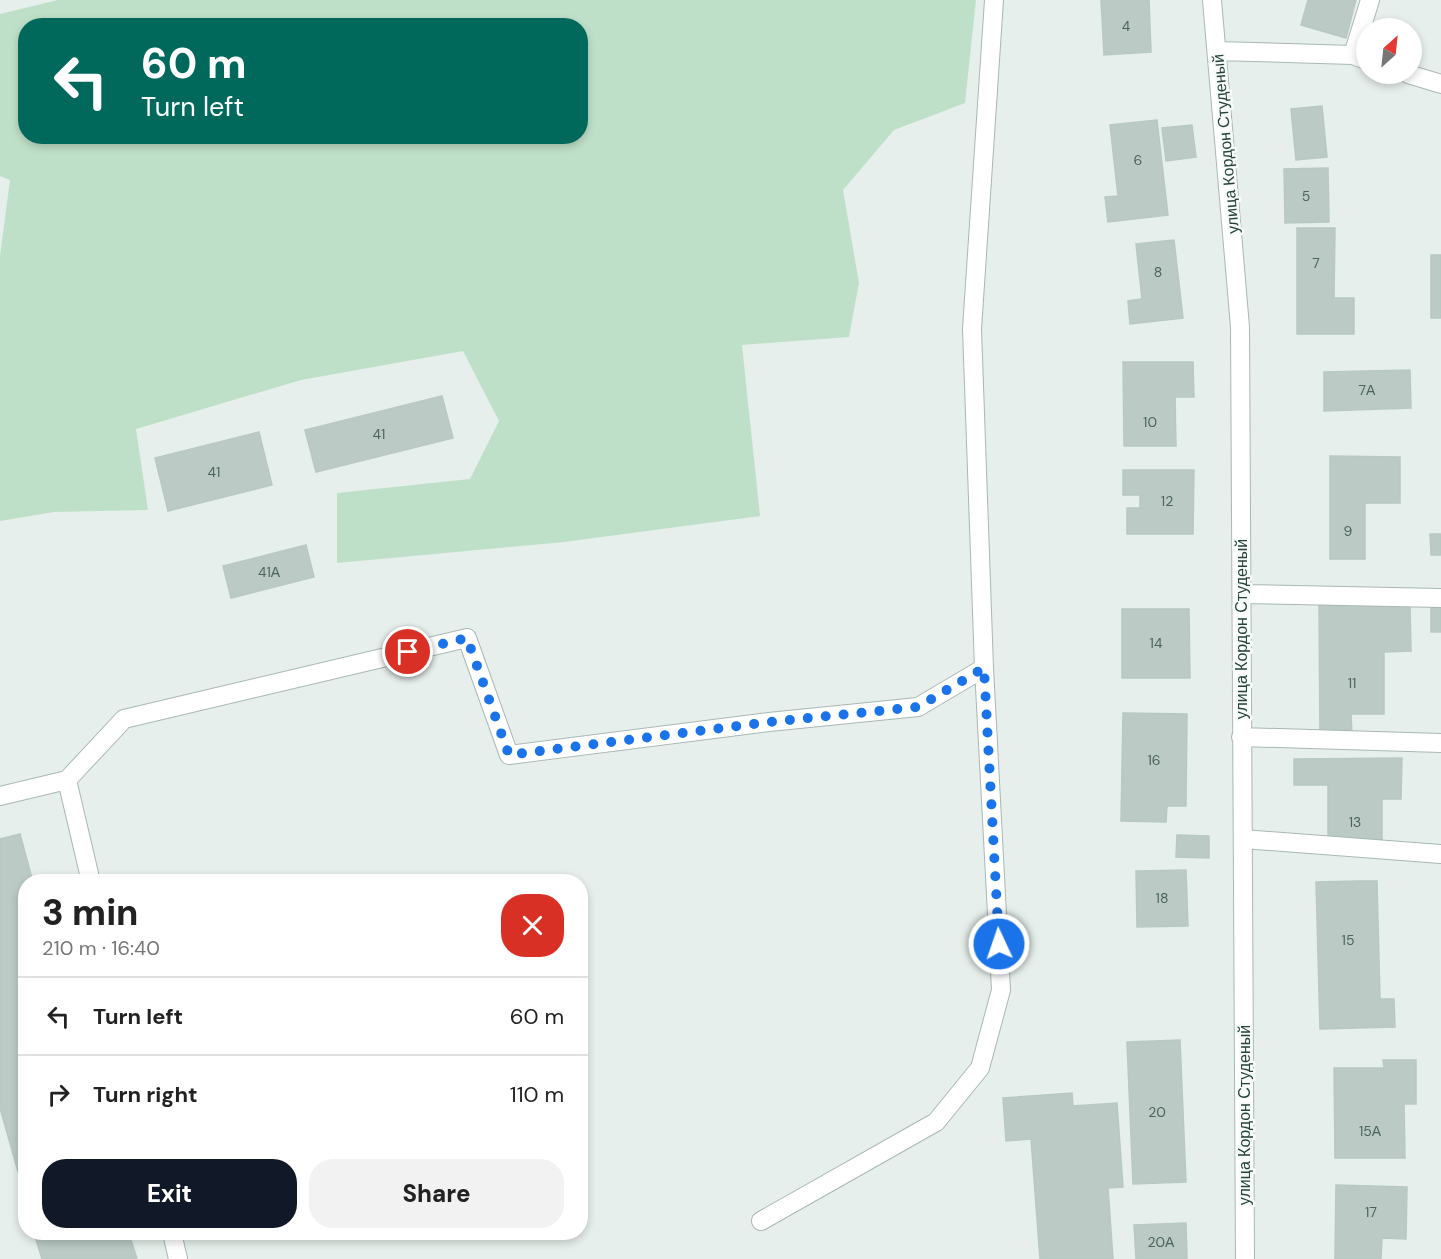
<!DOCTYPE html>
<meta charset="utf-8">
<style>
:root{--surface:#fff;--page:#f2f2f2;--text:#222;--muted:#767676;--line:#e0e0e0;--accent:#111827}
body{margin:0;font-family:"DM Sans",sans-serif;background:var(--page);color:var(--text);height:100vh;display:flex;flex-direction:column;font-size:22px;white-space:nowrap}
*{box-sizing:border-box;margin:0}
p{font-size:20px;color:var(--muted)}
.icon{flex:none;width:33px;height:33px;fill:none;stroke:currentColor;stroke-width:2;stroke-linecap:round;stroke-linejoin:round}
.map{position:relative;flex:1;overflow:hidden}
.sheet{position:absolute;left:18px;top:874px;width:570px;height:366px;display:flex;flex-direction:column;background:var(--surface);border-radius:24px;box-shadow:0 3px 9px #0003}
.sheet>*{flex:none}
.hud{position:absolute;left:18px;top:18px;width:570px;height:126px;border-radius:24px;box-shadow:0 3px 9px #0003;background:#00695c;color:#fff;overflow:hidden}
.needle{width:39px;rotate:27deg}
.controls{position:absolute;left:1356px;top:18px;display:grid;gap:12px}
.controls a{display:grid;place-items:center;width:66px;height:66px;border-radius:50%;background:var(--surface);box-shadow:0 3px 9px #0003;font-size:30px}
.pin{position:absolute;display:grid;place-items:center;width:51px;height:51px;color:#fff;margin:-26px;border:3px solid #fff;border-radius:50%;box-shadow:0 2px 6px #0007}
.me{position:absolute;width:66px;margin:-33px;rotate:357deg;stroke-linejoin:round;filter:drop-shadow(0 0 4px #0008)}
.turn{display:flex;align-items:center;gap:21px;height:126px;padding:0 24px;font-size:27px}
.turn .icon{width:78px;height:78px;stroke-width:2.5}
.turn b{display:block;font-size:42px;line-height:51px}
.round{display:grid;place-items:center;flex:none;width:63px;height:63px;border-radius:24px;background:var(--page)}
.head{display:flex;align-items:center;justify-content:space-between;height:102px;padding:0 24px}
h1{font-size:36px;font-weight:800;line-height:45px}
.action{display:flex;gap:12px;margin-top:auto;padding:12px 24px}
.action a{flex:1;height:69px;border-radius:24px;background:var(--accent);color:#fff;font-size:24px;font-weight:800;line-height:69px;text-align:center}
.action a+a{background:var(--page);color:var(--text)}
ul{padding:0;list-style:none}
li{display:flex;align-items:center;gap:18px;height:78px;padding:0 24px;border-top:2px solid var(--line)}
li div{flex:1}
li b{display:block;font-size:22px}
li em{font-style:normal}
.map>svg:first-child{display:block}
.green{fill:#bfe0c8;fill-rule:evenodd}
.building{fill:#bbcac4;stroke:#b8c9c2;stroke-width:1.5}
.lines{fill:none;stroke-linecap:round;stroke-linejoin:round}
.minor-casing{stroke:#a8b8b2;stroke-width:20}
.minor{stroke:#fff;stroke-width:18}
.route{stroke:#1a73e8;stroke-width:10;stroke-dasharray:0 18}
.labels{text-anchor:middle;stroke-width:5;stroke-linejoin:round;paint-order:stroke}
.number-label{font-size:14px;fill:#4a645c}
.street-label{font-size:16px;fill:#24423a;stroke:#f7fbf9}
</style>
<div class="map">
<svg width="1441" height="1259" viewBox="0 0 1441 1259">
<rect width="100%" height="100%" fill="#e6efeb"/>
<!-- green -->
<path class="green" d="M 58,0 L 976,0 L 965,103 L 894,130 L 843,190 L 859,283 L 849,337 L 742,345 L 760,516 L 564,542 L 337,563 L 337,493 L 470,479 L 499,421 L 463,351 L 301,380 L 136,429 L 148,510 L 54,512 L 0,521 L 0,256 L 10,180 L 0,176 L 0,14 ZM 26,26 L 580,26 L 580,136 L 26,136 Z"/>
<!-- building -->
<path class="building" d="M 1101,0 L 1149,0 L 1151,52 L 1104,55 Z
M 1308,0 L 1356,0 L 1346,38 L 1301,25 Z
M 1322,106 L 1327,157 L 1296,160 L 1291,109 Z
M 1157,120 L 1168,215 L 1108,222 L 1105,197 L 1118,196 L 1110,125 Z
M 1192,125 L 1196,157 L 1166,161 L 1162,128 Z
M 1328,168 L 1329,222 L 1285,223 L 1284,169 Z
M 1297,228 L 1335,228 L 1334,298 L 1354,298 L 1354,334 L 1297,334 Z
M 1174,240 L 1183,318 L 1130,324 L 1128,301 L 1142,299 L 1136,244 Z
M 1431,255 L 1441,255 L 1441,318 L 1431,318 Z
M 1123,362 L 1193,362 L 1194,397 L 1175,397 L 1176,446 L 1124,446 Z
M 1410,370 L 1411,408 L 1324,411 L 1324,372 Z
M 442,396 L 453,438 L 316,472 L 305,430 Z
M 259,432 L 272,485 L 168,511 L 155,458 Z
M 1330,456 L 1400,457 L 1400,503 L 1365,503 L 1365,559 L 1330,559 Z
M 1123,470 L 1194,470 L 1193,534 L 1127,534 L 1127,508 L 1140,508 L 1140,495 L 1123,495 Z
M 1430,534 L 1441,534 L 1441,555 L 1431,555 Z
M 306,545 L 314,577 L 231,598 L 223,566 Z
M 1410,604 L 1411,651 L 1384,652 L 1384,714 L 1351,714 L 1352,735 L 1320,735 L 1319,605 Z
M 1431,606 L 1441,606 L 1441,632 L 1431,632 Z
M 1122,609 L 1189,609 L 1190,678 L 1122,678 Z
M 1123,713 L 1187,714 L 1186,806 L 1167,806 L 1166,822 L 1121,821 Z
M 1402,758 L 1401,799 L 1382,799 L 1382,844 L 1328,844 L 1328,785 L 1294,785 L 1294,759 Z
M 20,834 L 33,882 L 26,882 L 26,1200 L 0,1108 L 0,839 Z
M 1177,835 L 1209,836 L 1209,858 L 1176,857 Z
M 1186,870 L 1188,926 L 1137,927 L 1136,871 Z
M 1359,881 L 1377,881 L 1380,999 L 1394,999 L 1395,1027 L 1320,1029 L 1316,882 Z
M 1180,1040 L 1186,1182 L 1133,1184 L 1127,1042 Z
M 1383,1060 L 1416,1060 L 1416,1104 L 1404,1104 L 1405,1158 L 1335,1158 L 1334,1068 L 1384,1068 Z
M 1072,1093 L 1073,1106 L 1117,1103 L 1123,1187 L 1108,1188 L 1113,1259 L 1040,1259 L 1031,1139 L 1006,1141 L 1003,1098 Z
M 1336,1185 L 1407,1187 L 1406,1239 L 1382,1238 L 1381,1259 L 1335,1259 Z
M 1186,1223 L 1187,1259 L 1136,1259 L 1134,1225 Z
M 34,1233 L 129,1233 L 137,1259 L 42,1259 Z"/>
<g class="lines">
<defs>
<path id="minor" d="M 1212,0 L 1240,327 L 1245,1259
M 1217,51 L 1353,55 L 1366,60
M 1353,55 L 1370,0
M 1408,74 L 1441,84
M 1242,594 L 1441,598
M 1241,737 L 1441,743
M 67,780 L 124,719 L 467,638 L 509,755 L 769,722 L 918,707 L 984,668
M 0,796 L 67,780 L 91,882
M 1243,839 L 1441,854
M 761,1221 L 936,1122 L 980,1068 L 1001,990 L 984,668 L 972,329 L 994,0
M 172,1233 L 178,1259"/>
</defs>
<!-- minor casing -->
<use href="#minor" class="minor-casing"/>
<!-- minor -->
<use href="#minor" class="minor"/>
</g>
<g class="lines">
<!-- route -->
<path class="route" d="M 408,652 L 467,638 L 509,755 L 769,722 L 918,707 L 984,668 L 999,944"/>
</g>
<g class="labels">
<!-- number labels -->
<g class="number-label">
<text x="1126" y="31">4</text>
<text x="1138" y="165">6</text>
<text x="1306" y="201">5</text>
<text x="1316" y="268">7</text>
<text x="1158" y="277">8</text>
<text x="1367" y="395">7А</text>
<text x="1150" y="427">10</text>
<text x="379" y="439">41</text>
<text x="214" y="477">41</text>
<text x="1167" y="506">12</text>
<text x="1348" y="536">9</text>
<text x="269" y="577">41А</text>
<text x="1156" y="648">14</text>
<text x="1352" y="688">11</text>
<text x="1154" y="765">16</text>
<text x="1355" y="827">13</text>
<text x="1162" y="903">18</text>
<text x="1348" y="945">15</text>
<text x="1157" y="1117">20</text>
<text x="1370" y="1136">15А</text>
<text x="1371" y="1217">17</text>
<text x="1161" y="1247">20А</text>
</g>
<!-- street labels -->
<g class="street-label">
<text transform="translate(1225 144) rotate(-95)" y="6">улица Кордон Студеный</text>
<text transform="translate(1241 629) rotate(-90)" y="6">улица Кордон Студеный</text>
<text transform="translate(1244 1115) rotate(-90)" y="6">улица Кордон Студеный</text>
</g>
</g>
</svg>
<div class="controls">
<a><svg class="needle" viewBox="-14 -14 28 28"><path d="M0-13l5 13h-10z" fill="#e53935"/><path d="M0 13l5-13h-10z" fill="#767676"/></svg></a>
</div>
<div class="pin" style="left:408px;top:652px;background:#d93025"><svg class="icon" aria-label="arrive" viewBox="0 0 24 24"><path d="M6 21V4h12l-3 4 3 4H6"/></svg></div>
<svg class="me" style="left:999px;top:944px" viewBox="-20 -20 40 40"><circle r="17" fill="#1a73e8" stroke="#fff" stroke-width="3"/><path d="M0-11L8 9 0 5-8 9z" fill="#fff"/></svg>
<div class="hud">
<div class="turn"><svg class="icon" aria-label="left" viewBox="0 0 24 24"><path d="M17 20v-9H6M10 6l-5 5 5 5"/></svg><div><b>60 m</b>Turn left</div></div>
</div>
<section class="sheet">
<div class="head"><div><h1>3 min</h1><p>210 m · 16:40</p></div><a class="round" style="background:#d93025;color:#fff"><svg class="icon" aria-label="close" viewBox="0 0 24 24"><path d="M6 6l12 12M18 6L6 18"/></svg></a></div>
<ul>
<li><svg class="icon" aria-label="left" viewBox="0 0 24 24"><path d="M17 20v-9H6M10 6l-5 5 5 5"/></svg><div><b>Turn left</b></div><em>60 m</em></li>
<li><svg class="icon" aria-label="right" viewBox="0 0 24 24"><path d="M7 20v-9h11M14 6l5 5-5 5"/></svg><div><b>Turn right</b></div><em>110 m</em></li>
</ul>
<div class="action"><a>Exit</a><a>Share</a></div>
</section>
</div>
